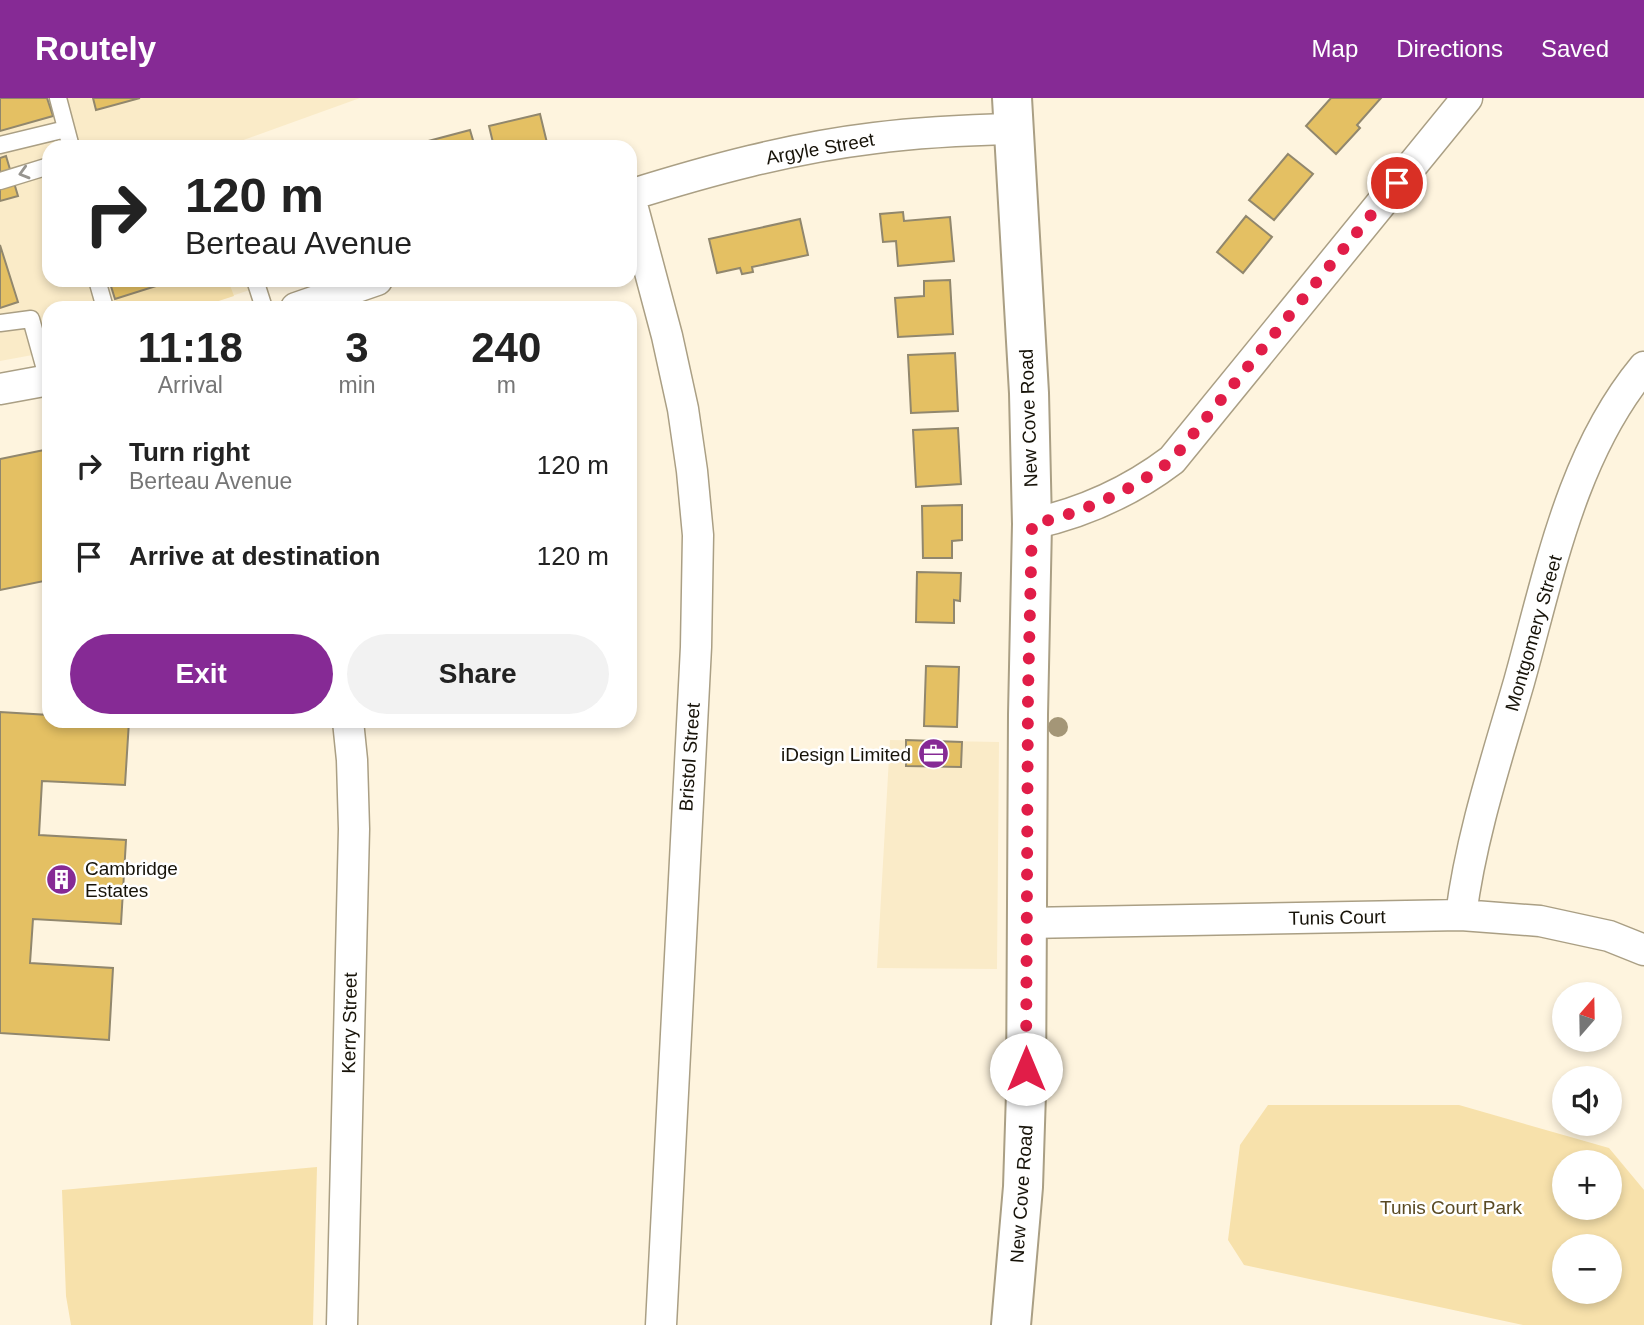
<!DOCTYPE html>
<meta charset="utf-8">
<style>
:root{--surface:#fff;--page:#f2f2f2;--text:#222;--muted:#767676;--accent:#862a95}
body{margin:0;font-family:Helvetica,sans-serif;background:var(--page);color:var(--text);height:100vh;display:flex;flex-direction:column;font-size:26px;white-space:nowrap}
*{box-sizing:border-box;margin:0}
p{font-size:23px;color:var(--muted)}
.icon{flex:none;width:38px;height:38px;fill:none;stroke:currentColor;stroke-width:2;stroke-linecap:round;stroke-linejoin:round}
.map{position:relative;flex:1;overflow:hidden}
.details{position:absolute;left:42px;top:203px;width:595px;height:427px;display:flex;flex-direction:column;background:var(--surface);border-radius:21px;box-shadow:0 4px 10px #0003}
.details>*{flex:none}
.hud{position:absolute;left:42px;top:42px;width:595px;height:147px;border-radius:21px;box-shadow:0 4px 10px #0003;background:#fff;color:var(--text);overflow:hidden}
.needle{width:46px;rotate:20deg}
.buttons{position:absolute;left:1552px;top:884px;display:grid;gap:14px}
.buttons a{display:grid;place-items:center;width:70px;height:70px;border-radius:50%;background:var(--surface);box-shadow:0 4px 10px #0003;font-size:35px}
.pin{position:absolute;display:grid;place-items:center;width:60px;height:60px;color:#fff;margin:-30px;border:4px solid #fff;border-radius:50%;box-shadow:0 2px 7px #0007}
.me{position:absolute;width:77px;margin:-38px;rotate:0deg;stroke-linejoin:round;filter:drop-shadow(0 0 5px #0008)}
.turn{display:flex;align-items:center;gap:24px;height:147px;padding:0 28px;font-size:32px}
.turn .icon{width:91px;height:91px;stroke-width:2.5}
.turn b{display:block;font-size:49px;line-height:60px}
.eta{display:flex;justify-content:space-evenly;align-items:center;height:119px;text-align:center}
.eta b{font-size:42px;font-weight:800;line-height:49px}
.button{display:flex;gap:14px;margin-top:auto;padding:14px 28px}
.button a{flex:1;height:80px;border-radius:42px;background:var(--accent);color:#fff;font-size:28px;font-weight:800;line-height:80px;text-align:center}
.button a+a{background:var(--page);color:var(--text)}
ul{padding:0;list-style:none}
li{display:flex;align-items:center;gap:21px;height:91px;padding:0 28px}
li div{flex:1}
li b{display:block;font-size:26px}
li em{font-style:normal}
header{display:flex;align-items:center;gap:42px;box-sizing:border-box;height:98px;padding:0 35px;background:var(--accent);color:#fff}
header strong{font-size:33px}
nav{display:flex;gap:38px;margin-inline-start:auto;font-size:24px}
.map>svg:first-child{display:block}
.built{fill:#faebc8}
.green{fill:#f7e1ab;fill-rule:evenodd}
.building{fill:#e4c063;stroke:#91876d;stroke-width:2}
.lines{fill:none;stroke-linecap:round;stroke-linejoin:round}
.service-casing{stroke:#aa9f84;stroke-width:19}
.minor-casing{stroke:#aa9f84;stroke-width:33}
.tertiary-casing{stroke:#aa9f84;stroke-width:42}
.service{stroke:#fff;stroke-width:16}
.minor{stroke:#fff;stroke-width:30}
.tertiary{stroke:#fff;stroke-width:38}
.tree{fill:#a49677}
.oneway{stroke:#979590}
.route{stroke:#e11d48;stroke-width:12;stroke-dasharray:0 21.6}
.labels{text-anchor:middle;stroke-width:5;stroke-linejoin:round;paint-order:stroke}
.street-label{font-size:19px;fill:#171309;stroke:#fff}
.poi-label{font-size:19px;fill:#171309;stroke:#fff;text-anchor:end}
.park-label{font-size:19px;fill:#5a4a23;stroke:#fff}
</style>
<header>
<strong>Routely</strong>
<nav><a>Map</a><a>Directions</a><a>Saved</a></nav>
</header>
<div class="map">
<svg width="1644" height="1227" viewBox="0 0 1644 1227">
<rect width="100%" height="100%" fill="#fef4de"/>
<!-- built -->
<path class="built" d="M 0,0 L 360,0 L 224,49 L 49,49 L 49,182 L 269,182 L 270,185 L 197,210 L 49,210 L 49,254 L 0,263 Z
M 890,642 L 999,644 L 997,871 L 877,870 Z"/>
<!-- green -->
<path class="green" d="M 175,182 L 228,182 L 234,198 L 197,210 L 118,210 L 115,201 Z
M 1268,1007 L 1459,1007 L 1609,1050 L 1644,1092 L 1644,1227 L 1523,1227 L 1244,1167 L 1228,1142 L 1240,1047 ZM 1610,1064 L 1610,1110 L 1564,1110 L 1564,1064 ZM 1610,1148 L 1610,1194 L 1564,1194 L 1564,1148 Z
M 317,1069 L 313,1227 L 71,1227 L 66,1198 L 62,1092 Z"/>
<!-- building -->
<path class="building" d="M 0,0 L 47,0 L 53,18 L 0,33 Z
M 93,0 L 140,0 L 96,12 Z
M 1331,0 L 1381,0 L 1357,27 L 1360,30 L 1336,56 L 1306,28 Z
M 540,16 L 548,49 L 494,49 L 489,28 Z
M 470,32 L 475,49 L 418,49 L 417,46 Z
M 1288,56 L 1313,76 L 1274,122 L 1249,102 Z
M 6,58 L 18,98 L 0,103 L 0,60 Z
M 903,114 L 904,123 L 950,119 L 954,163 L 898,168 L 896,143 L 883,144 L 880,116 Z
M 1246,118 L 1272,139 L 1243,175 L 1217,154 Z
M 800,121 L 808,157 L 752,169 L 753,174 L 742,176 L 740,170 L 717,175 L 709,141 Z
M 0,147 L 18,204 L 0,210 Z
M 109,182 L 175,182 L 115,201 Z
M 950,182 L 953,236 L 898,239 L 895,200 L 924,198 L 924,183 Z
M 955,255 L 958,313 L 911,315 L 908,257 Z
M 958,330 L 961,386 L 916,389 L 913,332 Z
M 49,351 L 49,482 L 0,492 L 0,361 Z
M 962,407 L 962,442 L 952,443 L 952,460 L 923,460 L 922,408 Z
M 917,474 L 961,475 L 960,503 L 954,502 L 954,525 L 916,524 Z
M 926,568 L 959,569 L 957,629 L 924,628 Z
M 0,614 L 49,617 L 49,623 L 129,623 L 125,687 L 42,683 L 39,737 L 126,742 L 121,826 L 33,821 L 30,865 L 113,870 L 109,942 L 0,935 Z
M 906,642 L 962,644 L 961,669 L 906,668 Z"/>
<g class="lines">
<defs>
<path id="service" d="M 58,0 L 71,49
M 0,47 L 66,31
M 0,83 L 49,68
M 97,182 L 105,210
M 255,182 L 264,210
M 0,225 L 31,221 L 48,282"/>
<path id="minor" d="M 630,97 C 710,72 791,50 875,40 C 921,34 968,32 1014,31
M 630,99 L 667,238 L 683,311 L 692,373 L 698,437 L 696,549 L 661,1227
M 296,210 L 377,182
M 0,291 L 49,282
M 1032,426 C 1082,415 1131,393 1172,362 L 1467,0
M 1461,817 C 1471,738 1497,660 1519,584 C 1549,477 1571,357 1644,269
M 1026,825 L 1461,817 L 1540,823 L 1609,838 L 1644,852
M 342,1227 L 354,731 L 352,662 L 348,623"/>
<path id="tertiary" d="M 1011,1227 L 1023,1089 L 1026,995 L 1028,617 L 1032,426 L 1029,295 L 1012,0"/>
</defs>
<!-- service casing -->
<use href="#service" class="service-casing"/>
<!-- minor casing -->
<use href="#minor" class="minor-casing"/>
<!-- tertiary casing -->
<use href="#tertiary" class="tertiary-casing"/>
<!-- service -->
<use href="#service" class="service"/>
<!-- minor -->
<use href="#minor" class="minor"/>
<!-- tertiary -->
<use href="#tertiary" class="tertiary"/>
</g>
<!-- trees -->
<circle class="tree" cx="1058" cy="629" r="10"/>
<!-- one-way arrows -->
<defs><path id="oneway-chevron" d="M-2-3.5L2.5 0L-2 3.5" fill="none" stroke-width="1.6" stroke-linecap="round" stroke-linejoin="round" transform="scale(1.75)"/></defs>
<use class="oneway" href="#oneway-chevron" transform="translate(24 75) rotate(164)"/>
<g class="lines">
<!-- route -->
<path class="route" d="M 1026,971 L 1028,595 L 1032,426 C 1083,415 1131,393 1172,362 L 1397,85"/>
</g>
<!-- icons -->
<defs>
<symbol id="office-disc" viewBox="-11 -11 22 22"><circle r="9.5" fill="#862a95" stroke="#fff"/><path d="M-6-3h4V-5.5h4V-3h4V5H-6ZM-1-4.5V-3h2v-1.5ZM-6 0V1H6V0Z" fill="#fff"/></symbol>
<symbol id="building-disc" viewBox="-11 -11 22 22"><circle r="9.5" fill="#862a95" stroke="#fff"/><path d="M-4-6H4V6H1V3H-1V6H-4ZM-2.5-4.3h1.7v1.8h-1.7ZM.8-4.3h1.7v1.8H.8ZM-2.5-1h1.7V.8h-1.7ZM.8-1h1.7V.8H.8Z" fill="#fff"/></symbol>
</defs>
<g fill-rule="evenodd">
<use href="#office-disc" x="916" y="638" width="35" height="35"/>
<use href="#building-disc" x="44" y="764" width="35" height="35"/>
</g>
<g class="labels">
<!-- street labels -->
<g class="street-label">
<text transform="translate(820 50) rotate(-10)" y="7">Argyle Street</text>
<text transform="translate(1028 320) rotate(-92)" y="7">New Cove Road</text>
<text transform="translate(1533 535) rotate(-74)" y="7">Montgomery Street</text>
<text transform="translate(689 659) rotate(-86)" y="7">Bristol Street</text>
<text transform="translate(1337 819) rotate(-1)" y="7">Tunis Court</text>
<text transform="translate(349 925) rotate(-89)" y="7">Kerry Street</text>
<text transform="translate(1021 1096) rotate(-86)" y="7">New Cove Road</text>
</g>
<!-- poi labels -->
<g class="poi-label">
<text x="911" y="663">iDesign Limited</text>
<text x="85" y="777" text-anchor="start">Cambridge<tspan x="85" dy="22">Estates</tspan></text>
</g>
<!-- park labels -->
<g class="park-label">
<text x="1451" y="1116">Tunis Court Park</text>
</g>
</g>
</svg>
<div class="buttons">
<a><svg class="needle" viewBox="-14 -14 28 28"><path d="M0-13l5 13h-10z" fill="#e53935"/><path d="M0 13l5-13h-10z" fill="#767676"/></svg></a>
<a><svg class="icon" aria-label="sound" viewBox="0 0 24 24"><path d="M4 9h4l5-4v14l-5-4H4zM17 9q2 3 0 6"/></svg></a>
<a>+</a>
<a>−</a>
</div>
<div class="pin" style="left:1397px;top:85px;background:#d93025"><svg class="icon" aria-label="arrive" viewBox="0 0 24 24"><path d="M6 21V4h12l-3 4 3 4H6"/></svg></div>
<svg class="me" style="left:1026px;top:971px" viewBox="-20 -20 40 40"><circle r="19" fill="#fff"/><path d="M0-13L10 11 0 6-10 11z" fill="#e11d48"/></svg>
<div class="hud">
<div class="turn"><svg class="icon" aria-label="right" viewBox="0 0 24 24"><path d="M7 20v-9h11M14 6l5 5-5 5"/></svg><div><b>120 m</b>Berteau Avenue</div></div>
</div>
<section class="details">
<div class="eta">
<div><b>11:18</b><p>Arrival</p></div>
<div><b>3</b><p>min</p></div>
<div><b>240</b><p>m</p></div>
</div>
<ul>
<li><svg class="icon" aria-label="right" viewBox="0 0 24 24"><path d="M7 20v-9h11M14 6l5 5-5 5"/></svg><div><b>Turn right</b><p>Berteau Avenue</p></div><em>120 m</em></li>
<li><svg class="icon" aria-label="arrive" viewBox="0 0 24 24"><path d="M6 21V4h12l-3 4 3 4H6"/></svg><div><b>Arrive at destination</b></div><em>120 m</em></li>
</ul>
<div class="button"><a>Exit</a><a>Share</a></div>
</section>
</div>
